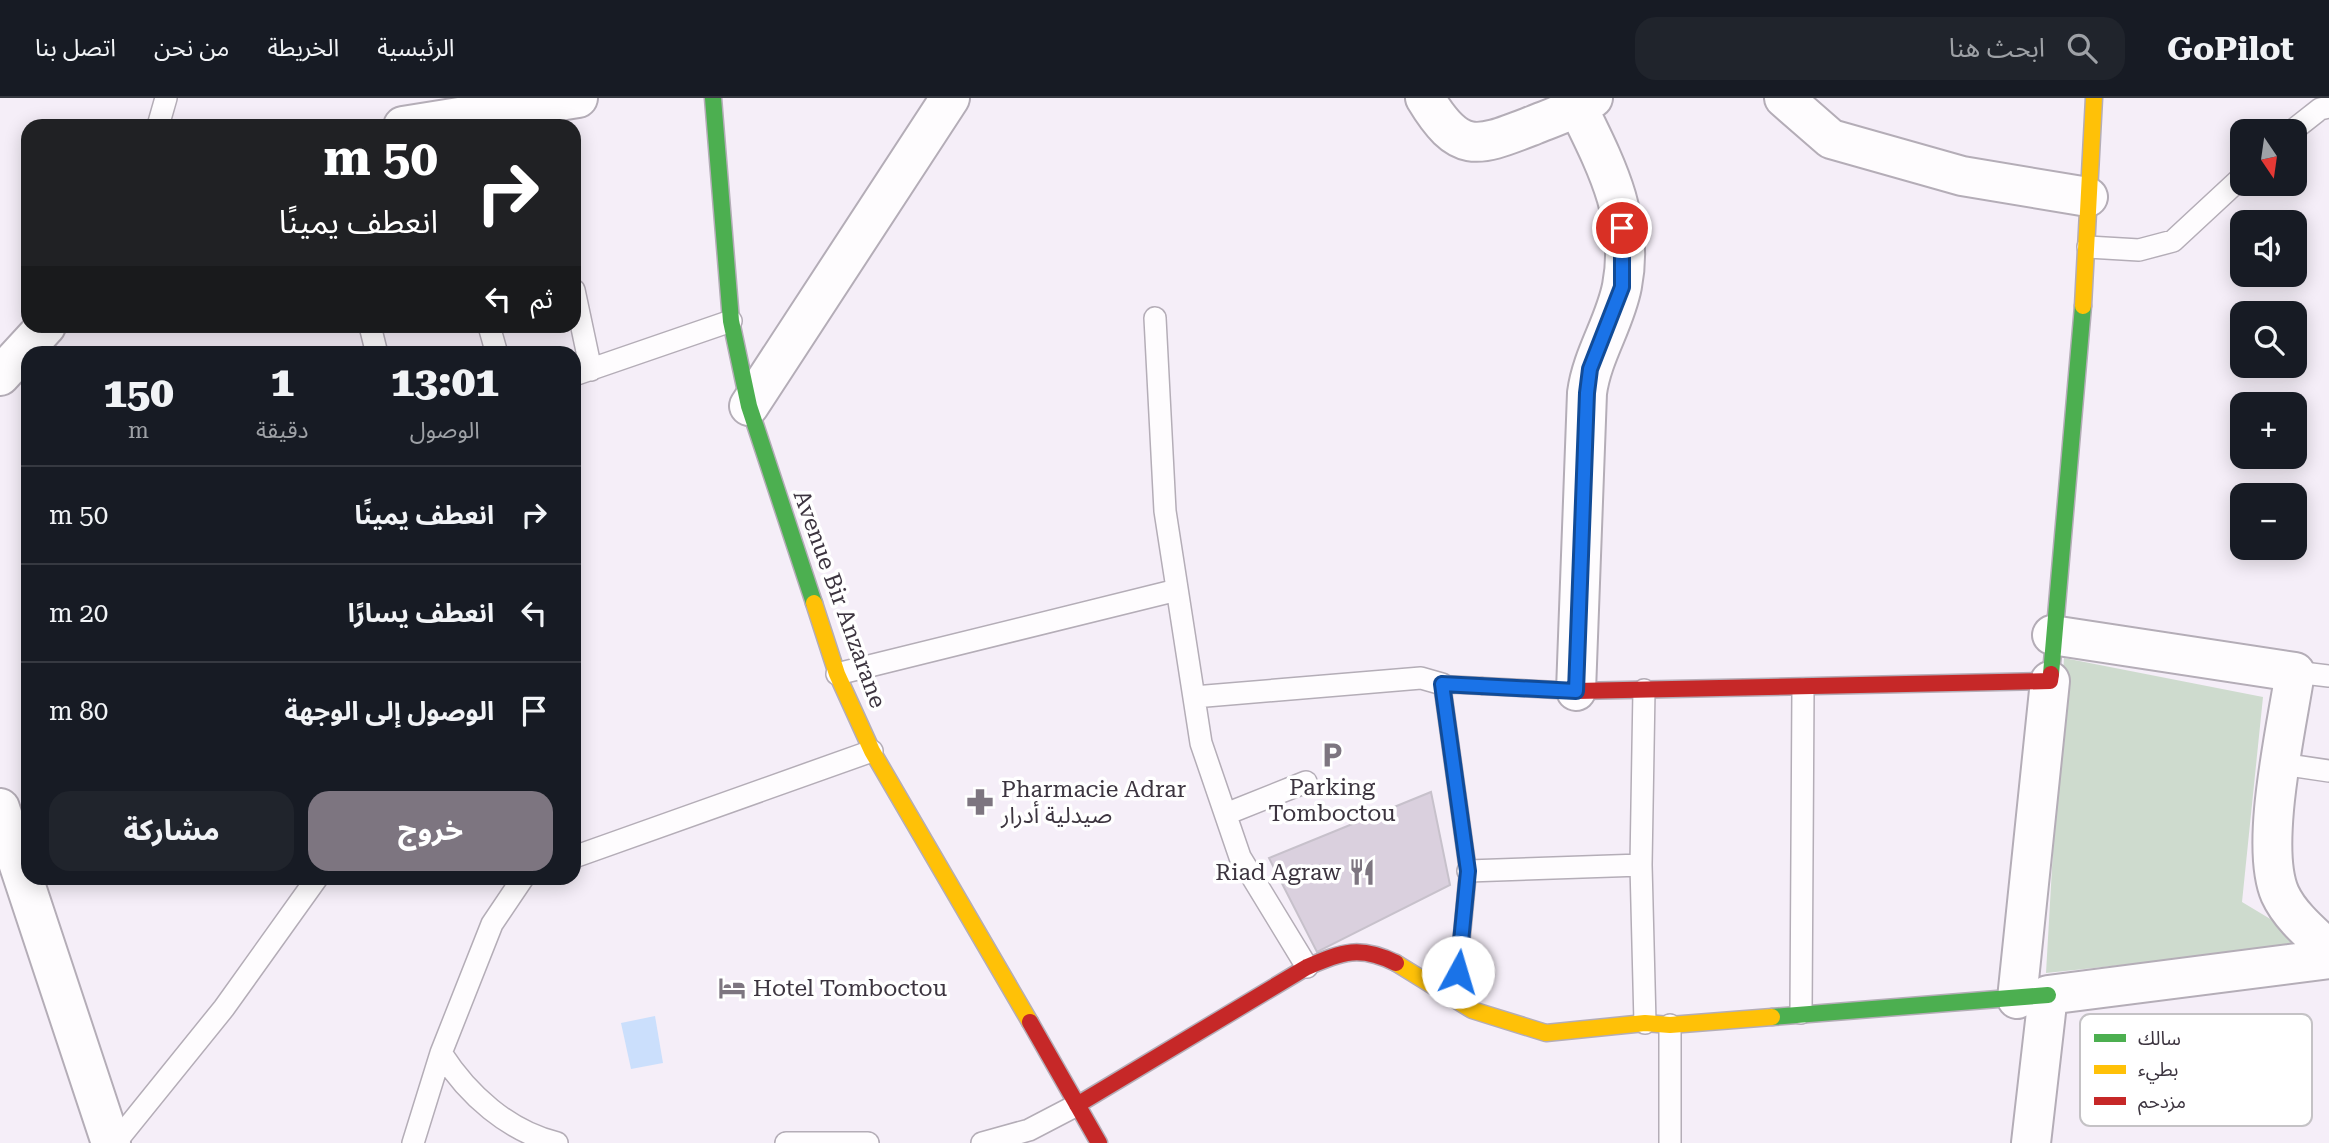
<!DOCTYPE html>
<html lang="ar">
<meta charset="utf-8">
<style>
:root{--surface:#171b24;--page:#20242c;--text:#f1f3f6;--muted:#9ea1a6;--line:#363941;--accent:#7d7580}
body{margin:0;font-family:"Roboto Serif","Noto Sans Arabic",serif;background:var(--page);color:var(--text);direction:rtl;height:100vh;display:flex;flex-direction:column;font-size:26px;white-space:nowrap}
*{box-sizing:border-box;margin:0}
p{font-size:23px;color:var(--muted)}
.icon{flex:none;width:38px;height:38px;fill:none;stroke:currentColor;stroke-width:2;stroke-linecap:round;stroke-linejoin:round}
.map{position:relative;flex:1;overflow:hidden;direction:ltr}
.panel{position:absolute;left:21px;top:248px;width:560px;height:539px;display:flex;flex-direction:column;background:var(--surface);border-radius:21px;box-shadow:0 4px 18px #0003;direction:rtl}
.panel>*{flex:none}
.top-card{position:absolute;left:21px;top:21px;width:560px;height:214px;border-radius:21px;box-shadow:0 4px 18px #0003;direction:rtl;background:#202124;color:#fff;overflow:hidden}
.needle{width:46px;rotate:167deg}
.controls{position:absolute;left:2230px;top:21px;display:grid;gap:14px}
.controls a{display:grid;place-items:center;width:77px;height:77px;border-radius:14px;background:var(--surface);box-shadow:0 4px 18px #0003;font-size:35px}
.pin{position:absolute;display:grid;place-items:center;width:60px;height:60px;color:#fff;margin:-30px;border:4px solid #fff;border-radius:50%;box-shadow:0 2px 7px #0007}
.me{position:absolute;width:77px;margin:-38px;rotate:6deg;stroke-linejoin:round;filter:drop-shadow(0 0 5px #0008)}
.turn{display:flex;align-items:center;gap:24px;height:147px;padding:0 28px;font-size:32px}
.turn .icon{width:91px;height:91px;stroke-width:2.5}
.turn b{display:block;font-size:49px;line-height:60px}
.then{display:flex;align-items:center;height:66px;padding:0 28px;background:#0003;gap:14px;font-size:26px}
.eta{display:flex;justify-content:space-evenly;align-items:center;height:119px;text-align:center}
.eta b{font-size:42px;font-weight:800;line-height:49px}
.button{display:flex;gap:14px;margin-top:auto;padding:14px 28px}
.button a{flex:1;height:80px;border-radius:21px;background:var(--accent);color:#fff;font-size:28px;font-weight:800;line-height:80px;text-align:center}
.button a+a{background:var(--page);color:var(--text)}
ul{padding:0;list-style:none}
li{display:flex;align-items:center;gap:21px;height:98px;padding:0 28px;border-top:2px solid var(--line)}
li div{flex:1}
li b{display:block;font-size:26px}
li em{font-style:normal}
header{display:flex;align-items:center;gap:42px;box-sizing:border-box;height:98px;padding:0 35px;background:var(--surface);border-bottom:2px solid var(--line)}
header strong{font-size:33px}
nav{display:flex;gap:38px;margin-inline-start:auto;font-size:24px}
.search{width:490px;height:63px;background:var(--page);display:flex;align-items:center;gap:18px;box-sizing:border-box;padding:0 24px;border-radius:21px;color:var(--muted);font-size:26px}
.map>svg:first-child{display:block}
.green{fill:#cedbce}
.water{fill:#cbdffc}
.building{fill:#dad0de;stroke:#c7c1cb;stroke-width:2}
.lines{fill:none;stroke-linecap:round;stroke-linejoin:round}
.lane-casing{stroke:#b4adb7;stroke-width:24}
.street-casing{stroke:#b4adb7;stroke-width:42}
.fast-casing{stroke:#b4adb7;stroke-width:19}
.slow-casing{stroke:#b4adb7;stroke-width:19}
.jam-casing{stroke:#b4adb7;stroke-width:19}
.lane{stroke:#fefcfe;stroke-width:21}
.street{stroke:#fefcfe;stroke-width:38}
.fast{stroke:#4caf50;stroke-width:16}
.slow{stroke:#ffc107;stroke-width:16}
.jam{stroke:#c62828;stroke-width:16}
.route-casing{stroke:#114b97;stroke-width:18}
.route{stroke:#1a73e8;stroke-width:12}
.labels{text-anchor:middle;stroke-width:7;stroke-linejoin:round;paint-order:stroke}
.street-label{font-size:23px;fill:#3c343f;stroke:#fff}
.poi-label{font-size:23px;fill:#3c343f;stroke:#fff;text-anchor:start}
.key{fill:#fff;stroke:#c4c2c5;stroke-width:2}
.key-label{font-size:19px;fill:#3c343f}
</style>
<header>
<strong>GoPilot</strong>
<div class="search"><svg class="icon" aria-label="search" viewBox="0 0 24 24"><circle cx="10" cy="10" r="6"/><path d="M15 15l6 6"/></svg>ابحث هنا</div>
<nav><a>الرئيسية</a><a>الخريطة</a><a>من نحن</a><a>اتصل بنا</a></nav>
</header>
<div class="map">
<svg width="2329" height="1045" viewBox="0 0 2329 1045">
<rect width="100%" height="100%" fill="#f5eef8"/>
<!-- green -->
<path class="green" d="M 2064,560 L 2263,599 L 2242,804 L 2282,828 L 2293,849 L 2046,875 Z"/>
<!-- water -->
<path class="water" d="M 655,918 L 663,965 L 631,971 L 621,925 Z"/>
<!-- building -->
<path class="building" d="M 1431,694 L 1450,787 L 1317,854 L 1269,760 Z"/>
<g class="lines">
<defs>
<path id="lane" d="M 158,28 L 166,0
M 2292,33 L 2320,11 L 2329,9
M 2088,149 L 2139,152 L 2173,143 L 2242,79
M 574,192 L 591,272
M 1155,220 L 1165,413 L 1201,645 L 1240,759 L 1307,869
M 370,228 L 377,256
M 489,228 L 497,256
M 574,277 L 731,223
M 2295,574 L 2329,578
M 837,576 L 1177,492
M 1194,599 L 1421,580 L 1442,586
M 2282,666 L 2329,673
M 1226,716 L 1306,684
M 574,759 L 872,653
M 1641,767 L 1644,592
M 1468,773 L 1641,767 L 1645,925
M 1801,915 L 1803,591
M 1670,927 L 1670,1045
M 441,955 C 468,997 508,1033 557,1045
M 115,1045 L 224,910 L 317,780
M 413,1045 L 441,955 L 492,826 L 523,780
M 786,1045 L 868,1045
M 982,1045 L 1029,1032 L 1077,1007"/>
<path id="street" d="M 1425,0 C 1460,58 1477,49 1534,27 C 1554,19 1575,12 1593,0
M 1784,0 L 1831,41 L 1962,78 L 2088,99
M 403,28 L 578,0
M 0,278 L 46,228
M 749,308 L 950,0
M 2052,537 L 2295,574 C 2287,628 2259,748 2280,796 C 2290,818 2312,836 2329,852
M 1576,593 L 1587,295 C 1592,257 1615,225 1622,188 C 1635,122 1606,67 1578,10
M 0,710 L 111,1045
M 2017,901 L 2050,583
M 2031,1045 L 2048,897 L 2329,861"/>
<path id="fast" d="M 713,0 L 731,223 L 749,308 L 814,505
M 2051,576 L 2083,208
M 1772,919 L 2048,897"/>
<path id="slow" d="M 2083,208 L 2094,0
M 814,505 L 837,576 L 872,653 L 1030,924
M 1396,865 L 1472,912 L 1546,935 L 1645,925 L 1670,927 L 1772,919
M 1456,899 L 1468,773 L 1442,586 L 1482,588"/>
<path id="jam" d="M 1482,588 L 1576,593 L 2050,583 L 2051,576
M 1030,924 L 1099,1045
M 1077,1007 L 1307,869 C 1343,854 1359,847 1396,865"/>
</defs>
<!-- lane casing -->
<use href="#lane" class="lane-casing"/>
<!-- street casing -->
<use href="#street" class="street-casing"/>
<!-- fast casing -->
<use href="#fast" class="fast-casing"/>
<!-- slow casing -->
<use href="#slow" class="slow-casing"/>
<!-- jam casing -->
<use href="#jam" class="jam-casing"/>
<!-- lane -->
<use href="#lane" class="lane"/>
<!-- street -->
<use href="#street" class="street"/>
<!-- fast -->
<use href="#fast" class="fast"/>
<!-- slow -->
<use href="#slow" class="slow"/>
<!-- jam -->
<use href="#jam" class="jam"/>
</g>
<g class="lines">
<defs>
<path id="route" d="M 1458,874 L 1468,773 L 1442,586 L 1576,593 L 1587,295 L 1590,271 L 1622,189 L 1622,130"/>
</defs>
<!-- route casing -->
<use href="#route" class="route-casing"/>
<!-- route -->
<use href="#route" class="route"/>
</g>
<!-- icons -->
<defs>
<symbol id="parking-bare" viewBox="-9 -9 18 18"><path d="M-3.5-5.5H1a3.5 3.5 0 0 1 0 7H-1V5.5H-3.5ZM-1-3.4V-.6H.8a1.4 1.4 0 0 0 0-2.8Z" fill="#7d7580" stroke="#fff" stroke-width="2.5" paint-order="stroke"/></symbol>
<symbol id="pharmacy-bare" viewBox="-9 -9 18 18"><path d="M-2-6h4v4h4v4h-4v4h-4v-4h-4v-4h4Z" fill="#7d7580" stroke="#fff" stroke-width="2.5" paint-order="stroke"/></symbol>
<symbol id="restaurant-bare" viewBox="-9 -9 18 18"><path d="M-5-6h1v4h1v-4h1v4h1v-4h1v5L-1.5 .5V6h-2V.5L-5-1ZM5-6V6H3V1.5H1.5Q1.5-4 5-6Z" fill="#7d7580" stroke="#fff" stroke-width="2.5" paint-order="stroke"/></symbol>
<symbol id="hotel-bare" viewBox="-9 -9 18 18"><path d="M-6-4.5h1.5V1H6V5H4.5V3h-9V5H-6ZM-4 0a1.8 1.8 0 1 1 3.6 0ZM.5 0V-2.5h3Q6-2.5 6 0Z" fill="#7d7580" stroke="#fff" stroke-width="2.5" paint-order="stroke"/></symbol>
</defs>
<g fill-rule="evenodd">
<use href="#parking-bare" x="1313" y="638" width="38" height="38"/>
<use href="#pharmacy-bare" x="961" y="685" width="38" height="38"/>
<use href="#restaurant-bare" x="1343" y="755" width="38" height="38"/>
<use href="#hotel-bare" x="713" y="871" width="38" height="38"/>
</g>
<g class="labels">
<!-- street labels -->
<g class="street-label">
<text transform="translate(840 501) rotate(70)" y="8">Avenue Bir Anzarane</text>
</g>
<!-- poi labels -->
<g class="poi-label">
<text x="1332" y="697" text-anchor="middle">Parking<tspan x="1332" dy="26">Tomboctou</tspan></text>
<text x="1001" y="699">Pharmacie Adrar<tspan x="1001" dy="26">صيدلية أدرار</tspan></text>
<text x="1341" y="782" text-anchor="end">Riad Agraw</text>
<text x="753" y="898">Hotel Tomboctou</text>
</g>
</g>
<!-- legend -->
<rect x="2080" y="916" width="232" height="112" rx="10" class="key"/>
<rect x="2094" y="936" width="32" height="8" fill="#4caf50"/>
<rect x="2094" y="967" width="32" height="9" fill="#ffc107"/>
<rect x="2094" y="999" width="32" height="8" fill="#c62828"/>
<g class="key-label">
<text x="2138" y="947">سالك</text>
<text x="2138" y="978">بطيء</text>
<text x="2138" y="1010">مزدحم</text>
</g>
</svg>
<div class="controls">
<a><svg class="needle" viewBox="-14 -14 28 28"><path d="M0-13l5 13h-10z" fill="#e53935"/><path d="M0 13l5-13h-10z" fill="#9ea1a6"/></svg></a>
<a><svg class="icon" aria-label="sound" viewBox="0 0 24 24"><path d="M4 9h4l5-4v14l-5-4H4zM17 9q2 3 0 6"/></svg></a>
<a><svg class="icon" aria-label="search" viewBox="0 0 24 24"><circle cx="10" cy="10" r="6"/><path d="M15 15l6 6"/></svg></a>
<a>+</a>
<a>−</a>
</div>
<div class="pin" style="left:1622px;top:130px;background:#d93025"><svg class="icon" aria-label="arrive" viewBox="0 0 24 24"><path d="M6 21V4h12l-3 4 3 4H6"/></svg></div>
<svg class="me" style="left:1458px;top:874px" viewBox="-20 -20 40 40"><circle r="19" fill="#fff"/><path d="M0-13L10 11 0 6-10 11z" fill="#1a73e8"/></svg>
<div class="top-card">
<div class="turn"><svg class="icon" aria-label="right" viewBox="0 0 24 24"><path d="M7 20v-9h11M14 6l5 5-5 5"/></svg><div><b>50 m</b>انعطف يمينًا</div></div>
<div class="then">ثم<svg class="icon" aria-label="left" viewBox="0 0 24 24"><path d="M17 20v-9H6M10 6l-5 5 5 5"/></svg></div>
</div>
<section class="panel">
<div class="eta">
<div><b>13:01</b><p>الوصول</p></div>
<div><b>1</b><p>دقيقة</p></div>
<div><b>150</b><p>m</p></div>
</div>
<ul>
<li><svg class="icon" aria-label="right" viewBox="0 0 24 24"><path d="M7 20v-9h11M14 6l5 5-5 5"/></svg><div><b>انعطف يمينًا</b></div><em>50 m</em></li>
<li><svg class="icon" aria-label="left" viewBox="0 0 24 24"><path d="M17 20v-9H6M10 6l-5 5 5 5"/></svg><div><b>انعطف يسارًا</b></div><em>20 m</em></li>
<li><svg class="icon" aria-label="arrive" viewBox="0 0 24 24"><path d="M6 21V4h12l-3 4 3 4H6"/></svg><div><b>الوصول إلى الوجهة</b></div><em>80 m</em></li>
</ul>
<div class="button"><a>خروج</a><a>مشاركة</a></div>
</section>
</div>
